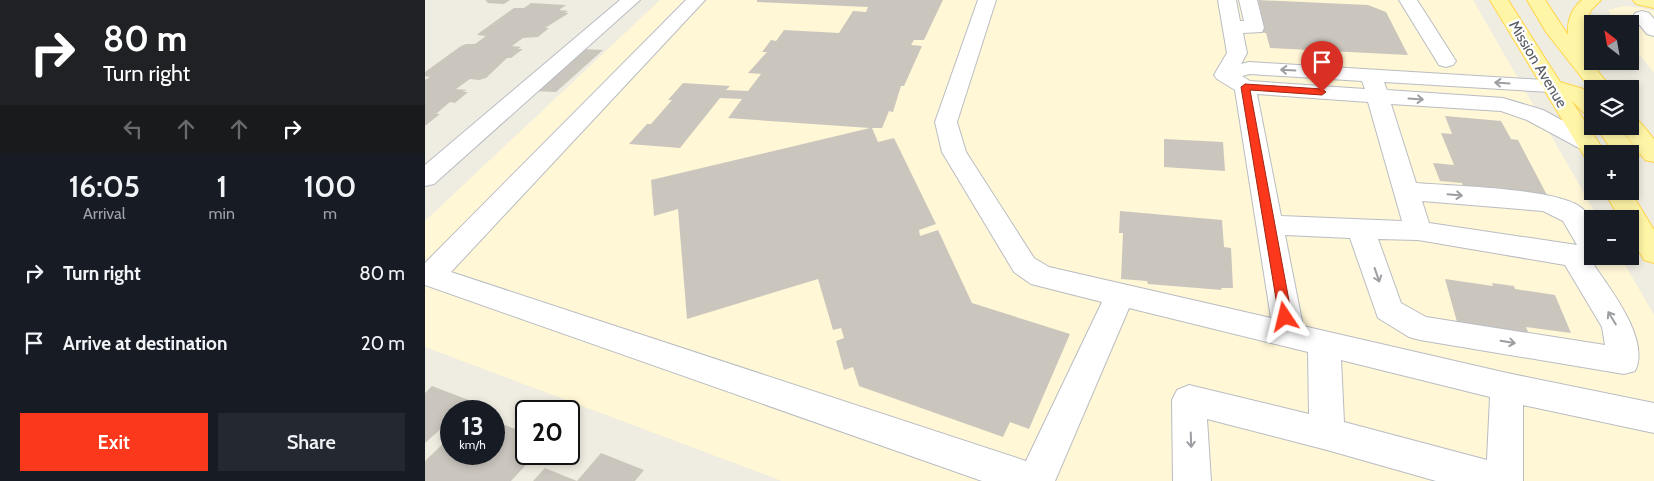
<!DOCTYPE html>
<meta charset="utf-8">
<style>
:root{--surface:#171b24;--page:#242831;--text:#f1f3f6;--muted:#9ea1a6;--accent:#fb381b}
body{margin:0;font-family:Cabin,sans-serif;background:var(--page);color:var(--text);height:100vh;display:flex;flex-direction:column;font-size:19px;white-space:nowrap}
*{box-sizing:border-box;margin:0}
p{font-size:16px;color:var(--muted)}
.icon{flex:none;width:28px;height:28px;fill:none;stroke:currentColor;stroke-width:2;stroke-linecap:round;stroke-linejoin:round}
.map{position:relative;flex:1;overflow:hidden}
.drawer{display:flex;flex-direction:column;background:var(--surface);width:425px}
.drawer>*{flex:none}
.top-card{background:#202124;color:#fff;overflow:hidden}
.needle{width:32px;rotate:329deg}
.buttons{position:absolute;left:1159px;top:15px;display:grid;gap:10px}
.buttons a{display:grid;place-items:center;width:55px;height:55px;border-radius:0px;background:var(--surface);box-shadow:0 2px 8px #0003;font-size:25px}
.speed{position:absolute;left:15px;top:400px;display:flex;gap:10px;font-size:25px;font-weight:700;text-align:center}
.speed>*{display:grid;place-content:center;width:65px;height:65px;border-radius:50%;background:var(--surface);box-shadow:0 2px 8px #0003;line-height:1}
.speed small{font-size:12px;font-weight:400}
.speed .limit{border:2px solid #111;border-radius:8px;background:#fff;color:#111}
.pin{position:absolute;display:grid;place-items:center;width:42px;height:42px;color:#fff;margin:-51px -21px;border-radius:50% 50% 50% 0;rotate:-45deg;box-shadow:0 0 5px #0007}
.pin .icon{rotate:45deg}
.me{position:absolute;width:55px;margin:-28px;rotate:350deg;stroke-linejoin:round;filter:drop-shadow(0 0 4px #0008)}
.turn{display:flex;align-items:center;gap:18px;height:105px;padding:0 20px;font-size:22px}
.turn .icon{width:65px;height:65px;stroke-width:2.5}
.turn b{display:block;font-size:35px;line-height:42px}
.lanes{display:flex;align-items:center;height:48px;padding:0 20px;background:#0003;justify-content:center;gap:25px;direction:ltr}
.lanes .off{opacity:.35}
.eta{display:flex;justify-content:space-evenly;align-items:center;height:85px;text-align:center}
.eta b{font-size:30px;font-weight:600;line-height:35px}
.button{display:flex;gap:10px;margin-top:auto;padding:10px 20px}
.button a{flex:1;height:58px;border-radius:0px;background:var(--accent);color:#fff;font-size:20px;font-weight:600;line-height:58px;text-align:center}
.button a+a{background:var(--page);color:var(--text)}
ul{padding:0;list-style:none}
li{display:flex;align-items:center;gap:15px;height:70px;padding:0 20px}
li div{flex:1}
li b{display:block;font-size:19px}
li em{font-style:normal}
main{display:flex;flex:1;min-height:0}
.map>svg:first-child{display:block}
.commercial{fill:#fff7d6}
.building{fill:#cac6be}
.lines{fill:none;stroke-linecap:round;stroke-linejoin:round}
.minor-casing{stroke:#b9bcc2;stroke-width:2}
.major-casing{stroke:#ffd54a;stroke-width:2}
.minor{fill:#fff;fill-rule:evenodd}
.major{fill:#fff5a6;fill-rule:evenodd}
.oneway{stroke:#9c9ea2}
.route{fill:#fb381b;stroke:#a32412}
.labels{text-anchor:middle;stroke-width:4.5;stroke-linejoin:round;paint-order:stroke}
.far-street-label{font-size:15px;fill:#5a5e64;stroke:#fff}
</style>
<main>
<section class="drawer">
<div class="top-card">
<div class="turn"><svg class="icon" aria-label="right" viewBox="0 0 24 24"><path d="M7 20v-9h11M14 6l5 5-5 5"/></svg><div><b>80 m</b>Turn right</div></div>
<div class="lanes"><svg class="icon off" aria-label="left" viewBox="0 0 24 24"><path d="M17 20v-9H6M10 6l-5 5 5 5"/></svg><svg class="icon off" aria-label="ahead" viewBox="0 0 24 24"><path d="M12 20V5M6 11l6-6 6 6"/></svg><svg class="icon off" aria-label="ahead" viewBox="0 0 24 24"><path d="M12 20V5M6 11l6-6 6 6"/></svg><svg class="icon" aria-label="right" viewBox="0 0 24 24"><path d="M7 20v-9h11M14 6l5 5-5 5"/></svg></div>
</div>
<div class="eta">
<div><b>16:05</b><p>Arrival</p></div>
<div><b>1</b><p>min</p></div>
<div><b>100</b><p>m</p></div>
</div>
<ul>
<li><svg class="icon" aria-label="right" viewBox="0 0 24 24"><path d="M7 20v-9h11M14 6l5 5-5 5"/></svg><div><b>Turn right</b></div><em>80 m</em></li>
<li><svg class="icon" aria-label="arrive" viewBox="0 0 24 24"><path d="M6 21V4h12l-3 4 3 4H6"/></svg><div><b>Arrive at destination</b></div><em>20 m</em></li>
</ul>
<div class="button"><a>Exit</a><a>Share</a></div>
</section>
<div class="map">
<svg width="1229" height="481" viewBox="0 0 1229 481">
<rect width="100%" height="100%" fill="#efece1"/>
<!-- commercial -->
<path class="commercial" d="M 235,0 L 1048,0 L 1174,219 L 1168,219 L 1168,256 L 1195,256 L 1229,315 L 1229,481 L 357,481 L 0,347 L 0,221 Z
M 1199,6 L 1218,8 L 1229,11 L 1229,73 L 1205,43 L 1205,24 L 1190,24 L 1188,21 L 1183,10 Z"/>
<!-- building -->
<path class="building" d="M 60,0 L 85,0 L 79,4 L 61,3 L 63,2 Z
M 332,0 L 518,0 L 499,40 L 489,40 L 486,45 L 497,46 L 479,86 L 476,86 L 468,112 L 464,111 L 457,128 L 447,128 L 453,142 L 469,138 L 511,224 L 494,230 L 495,236 L 513,230 L 547,303 L 645,334 L 604,429 L 585,422 L 578,437 L 434,386 L 428,367 L 419,370 L 411,341 L 419,338 L 416,328 L 408,330 L 393,279 L 262,319 L 253,209 L 229,216 L 226,180 L 445,128 L 303,118 L 317,99 L 295,98 L 255,148 L 204,144 L 222,124 L 226,124 L 247,100 L 243,100 L 258,83 L 305,86 L 301,90 L 323,91 L 336,74 L 323,73 L 342,52 L 337,52 L 346,40 L 351,41 L 359,30 L 414,33 L 428,11 L 441,12 L 443,7 L 332,2 Z
M 833,0 L 943,5 L 961,12 L 983,55 L 845,48 L 841,33 L 835,32 L 831,13 L 836,13 Z
M 106,3 L 141,5 L 134,10 L 143,11 L 140,13 L 144,13 L 120,28 L 124,28 L 113,37 L 98,38 L 87,46 L 96,47 L 93,49 L 98,49 L 86,58 L 82,58 L 61,78 L 54,80 L 45,79 L 31,89 L 42,90 L 38,92 L 43,92 L 30,103 L 25,102 L 11,114 L 15,114 L 0,126 L 0,80 L 5,77 L 0,76 L 0,72 L 36,46 L 41,44 L 50,44 L 61,36 L 52,35 L 54,33 L 89,8 L 99,8 Z
M 158,49 L 178,50 L 131,92 L 109,91 Z
M 1020,116 L 1076,121 L 1086,139 L 1093,140 L 1122,195 L 1038,187 L 1037,183 L 1015,181 L 1008,163 L 1029,165 L 1016,133 L 1027,134 Z
M 739,139 L 798,142 L 800,171 L 739,167 Z
M 695,211 L 797,220 L 799,247 L 806,248 L 808,288 L 796,288 L 797,290 L 723,284 L 722,281 L 696,279 L 698,233 L 694,233 Z
M 1020,279 L 1068,286 L 1067,283 L 1089,286 L 1090,289 L 1130,295 L 1146,333 L 1101,327 L 1106,339 L 1032,322 Z
M 7,386 L 46,401 L 35,411 L 26,411 L 26,420 L 0,443 L 0,393 Z
M 69,421 L 101,433 L 101,454 L 111,454 L 86,481 L 0,481 L 0,461 L 26,436 L 26,454 L 69,454 Z
M 176,453 L 219,470 L 210,481 L 108,481 L 120,468 L 152,481 Z"/>
<g class="lines">
<defs>
<path id="minor" d="M 195,0 L 215,0 L 9,184 L 0,186 L 0,165 Z
M 261,0 L 280,0 L 26,272 L 601,461 L 677,302 L 606,284 L 589,272 L 517,152 L 510,122 L 553,0 L 571,0 L 532,122 L 541,152 L 609,258 L 624,267 L 846,318 L 810,90 L 792,79 L 789,75 L 802,53 L 793,0 L 811,0 L 815,21 L 819,21 L 814,0 L 832,0 L 839,28 L 837,32 L 818,33 L 822,53 L 816,64 L 824,62 L 1134,81 L 1137,86 L 1134,91 L 1126,92 L 959,82 L 962,90 L 1078,98 L 1118,110 L 1170,138 L 1174,143 L 1170,148 L 1162,150 L 1154,148 L 1102,120 L 1076,111 L 966,104 L 991,183 C 1025,186 1136,188 1158,209 C 1171,221 1168,240 1168,256 L 1178,256 L 1176,259 L 1167,262 C 1184,288 1226,339 1210,371 L 1199,374 L 995,340 L 984,337 L 953,318 L 925,238 L 860,235 L 878,326 L 1082,373 L 1229,403 L 1229,433 L 1098,405 L 1098,481 L 1011,481 L 902,450 L 782,419 L 786,481 L 748,481 L 747,400 L 752,390 L 764,385 L 884,414 L 883,352 L 704,308 L 630,481 L 557,481 L 0,285 L 0,263 ZM 825,74 L 937,81 L 940,89 L 825,81 L 817,76 ZM 832,94 L 943,102 L 977,221 L 856,216 ZM 997,201 L 1118,211 L 1138,221 L 1152,245 L 1004,223 ZM 953,239 L 993,240 L 1140,265 L 1177,327 L 1180,345 L 1001,317 L 976,303 ZM 916,360 L 1065,397 L 1062,460 L 919,422 Z
M 974,0 L 992,0 L 1031,61 L 1028,65 L 1021,67 L 1014,65 Z
M 1217,11 L 1224,13 L 1229,19 L 1229,36 L 1222,34 L 1208,17 L 1210,13 Z"/>
<path id="major" d="M 1065,0 L 1083,0 L 1135,82 L 1165,91 L 1168,95 L 1168,116 L 1160,114 L 1146,100 L 1181,154 L 1168,154 L 1168,161 L 1161,159 Z
M 1102,0 L 1120,0 L 1143,35 C 1142,21 1146,9 1157,0 L 1176,0 L 1166,10 L 1162,21 L 1168,61 L 1170,62 L 1168,65 L 1187,89 L 1168,89 L 1168,92 L 1121,32 Z
M 1208,0 L 1229,0 L 1229,8 L 1211,4 Z
M 1205,118 L 1213,120 L 1229,139 L 1229,162 L 1220,160 L 1194,126 L 1205,126 Z
M 1170,126 L 1193,126 L 1215,154 L 1211,159 L 1205,161 L 1205,154 L 1190,154 Z
M 1179,191 L 1205,191 L 1229,230 L 1229,263 L 1219,260 L 1205,236 L 1205,219 L 1195,219 Z"/>
</defs>
<!-- minor casing -->
<use href="#minor" class="minor-casing"/>
<!-- major casing -->
<use href="#major" class="major-casing"/>
<!-- minor -->
<use href="#minor" class="minor"/>
<!-- major -->
<use href="#major" class="major"/>
</g>
<!-- one-way arrows -->
<defs><path id="oneway-shaft" d="M-6 0H5M1.5-3L5.5 0L1.5 3" fill="none" stroke-width="1.6" stroke-linecap="round" stroke-linejoin="round" transform="scale(1.25)"/></defs>
<g class="oneway">
<use href="#oneway-shaft" transform="translate(863 70) rotate(-177)"/>
<use href="#oneway-shaft" transform="translate(1077 83) rotate(-176)"/>
<use href="#oneway-shaft" transform="translate(991 99) rotate(4)"/>
<use href="#oneway-shaft" transform="translate(1030 195) rotate(5)"/>
<use href="#oneway-shaft" transform="translate(952 275) rotate(71)"/>
<use href="#oneway-shaft" transform="translate(1187 318) rotate(-121)"/>
<use href="#oneway-shaft" transform="translate(1083 342) rotate(9)"/>
<use href="#oneway-shaft" transform="translate(766 440) rotate(88)"/>
</g>
<!-- route -->
<path class="route" d="M 820,84 L 897,89 L 901,92 L 897,95 L 825,90 L 867,317 L 865,320 L 856,320 L 854,317 L 816,87 Z"/>
<g class="labels">
<!-- far-street labels -->
<g class="far-street-label">
<text transform="translate(1113 64) rotate(59)" y="5">Mission Avenue</text>
</g>
</g>
</svg>
<div class="buttons">
<a><svg class="needle" viewBox="-14 -14 28 28"><path d="M0-13l5 13h-10z" fill="#e53935"/><path d="M0 13l5-13h-10z" fill="#9ea1a6"/></svg></a>
<a><svg class="icon" aria-label="layers" viewBox="0 0 24 24"><path d="M12 4l9 5-9 5-9-5zM3 14l9 5 9-5"/></svg></a>
<a>+</a>
<a>−</a>
</div>
<div class="speed"><div>13<small>km/h</small></div><div class="limit">20</div></div>
<div class="pin" style="left:897px;top:92px;background:#d93025"><svg class="icon" aria-label="arrive" viewBox="0 0 24 24"><path d="M6 21V4h12l-3 4 3 4H6"/></svg></div>
<svg class="me" style="left:860px;top:317px" viewBox="-20 -20 40 40"><path d="M0-17L14 15 0 8-14 15z" fill="#fb381b" stroke="#fff" stroke-width="4"/></svg>
</div>
</main>
